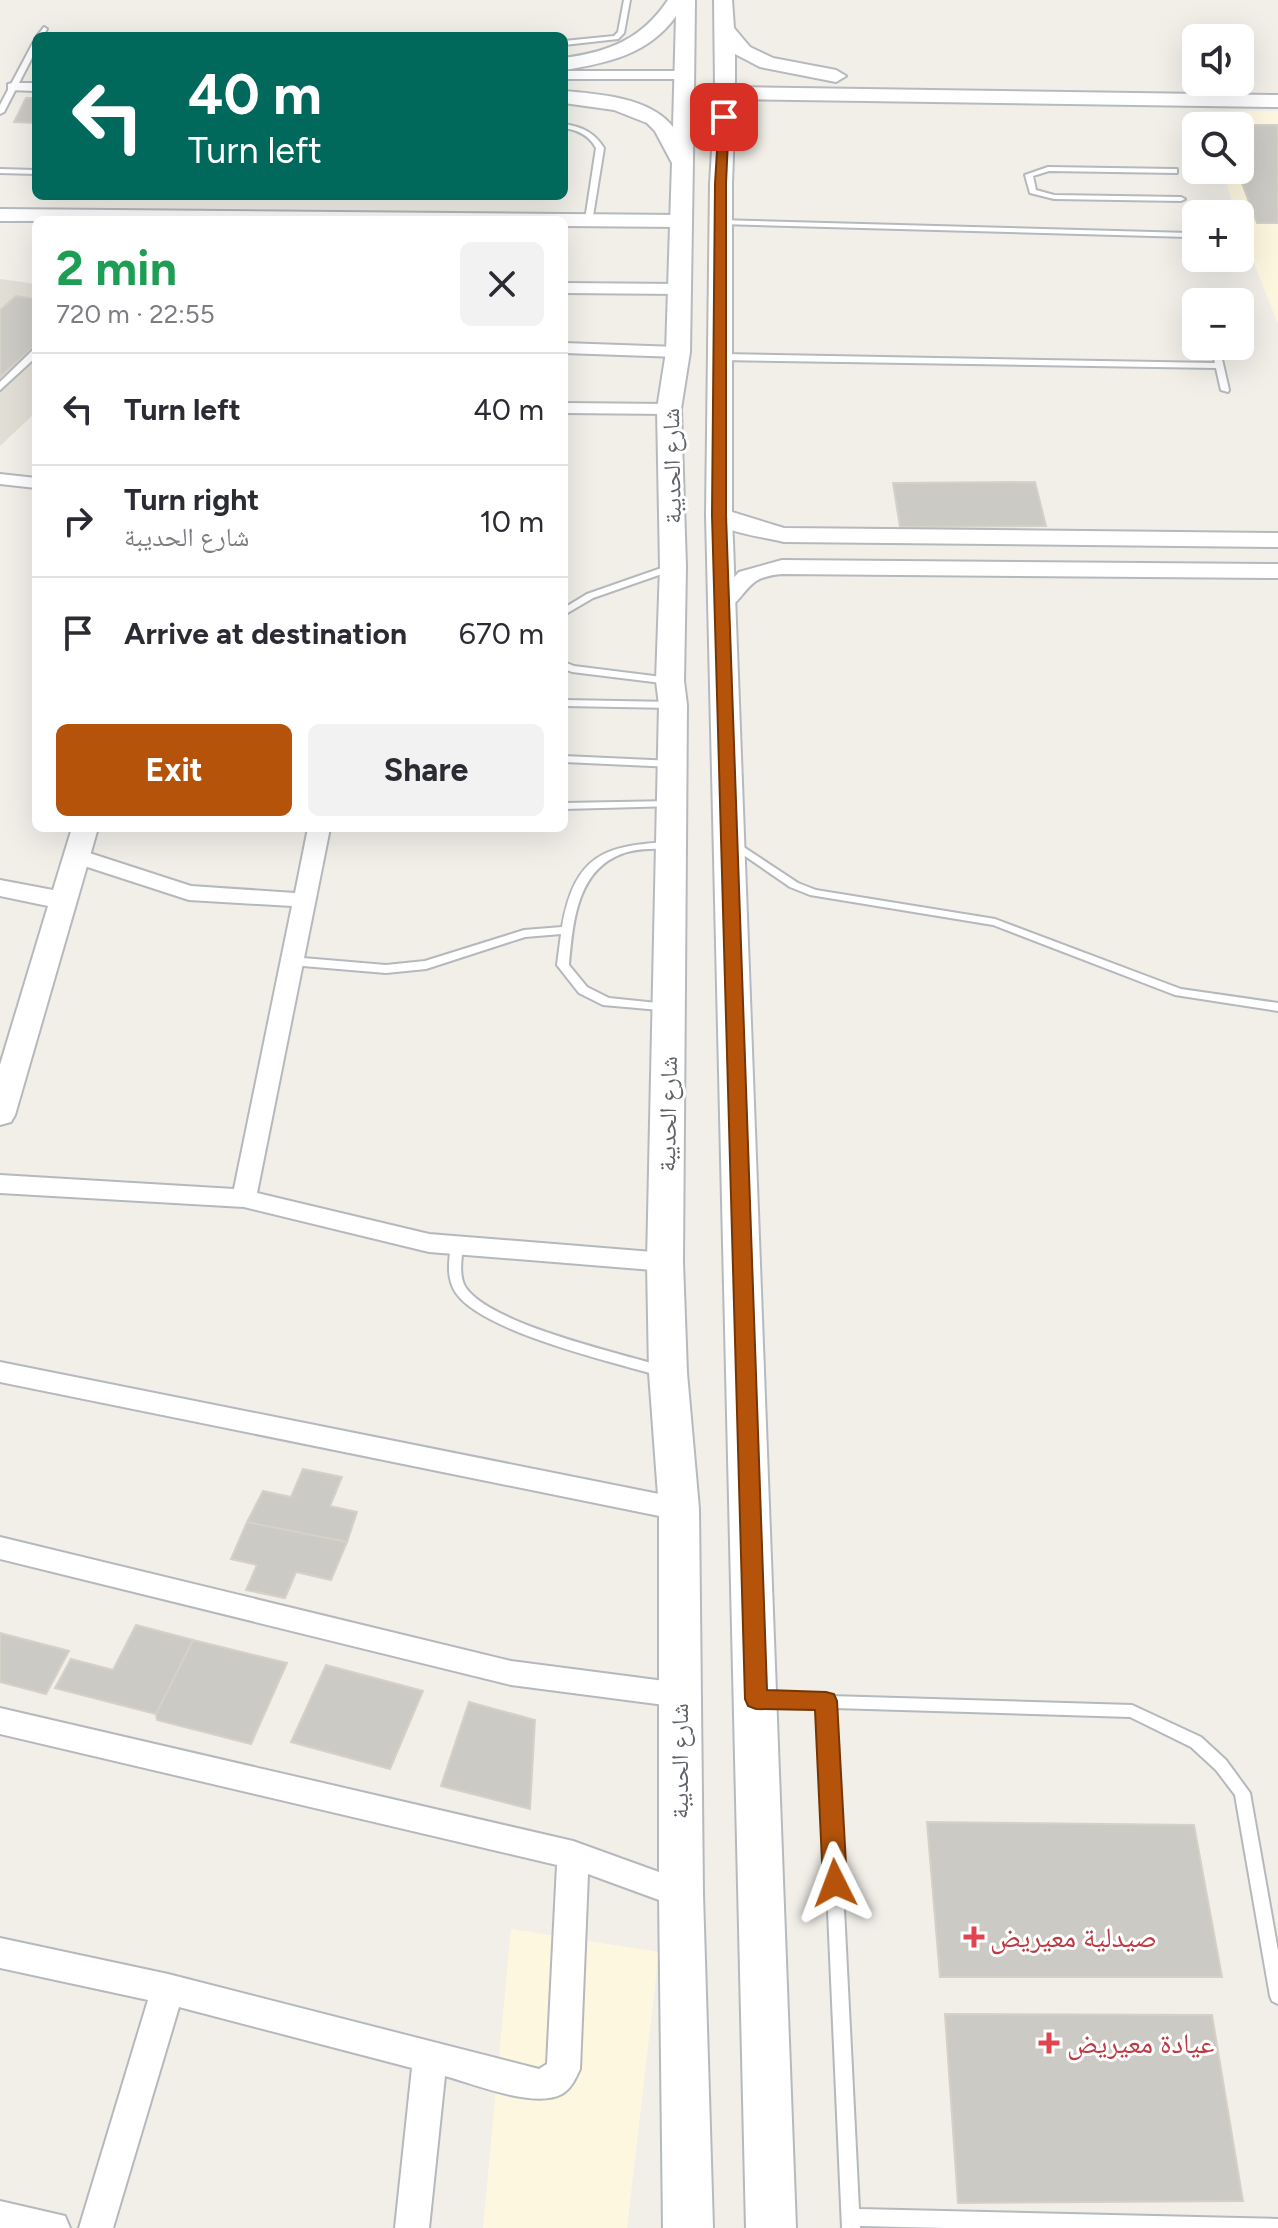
<!DOCTYPE html>
<meta charset="utf-8">
<style>
:root{--surface:#fff;--page:#f2f2f3;--text:#2b2b33;--muted:#7c7c81;--line:#e1e1e2;--accent:#b45309}
body{margin:0;font-family:Figtree,"Noto Naskh Arabic",sans-serif;background:var(--page);color:var(--text);height:100vh;display:flex;flex-direction:column;font-size:30px;white-space:nowrap}
*{box-sizing:border-box;margin:0}
p{font-size:26px;color:var(--muted)}
.icon{flex:none;width:44px;height:44px;fill:none;stroke:currentColor;stroke-width:2;stroke-linecap:round;stroke-linejoin:round}
.map{position:relative;flex:1;overflow:hidden}
.details{position:absolute;left:32px;top:216px;width:536px;height:616px;display:flex;flex-direction:column;background:var(--surface);border-radius:12px;box-shadow:0 8px 32px #0002}
.details>*{flex:none}
.top-card{position:absolute;left:32px;top:32px;width:536px;height:168px;border-radius:12px;box-shadow:0 8px 32px #0002;background:#00695c;color:#fff;overflow:hidden}
.tools{position:absolute;left:1182px;top:24px;display:grid;gap:16px}
.tools a{display:grid;place-items:center;width:72px;height:72px;border-radius:12px;background:var(--surface);box-shadow:0 8px 32px #0002;font-size:40px}
.pin{position:absolute;display:grid;place-items:center;width:68px;height:68px;color:#fff;margin:-34px;border-radius:16px;box-shadow:0 4px 12px #0006}
.me{position:absolute;width:88px;margin:-44px;rotate:357deg;stroke-linejoin:round;filter:drop-shadow(0 0 6px #0008)}
.turn{display:flex;align-items:center;gap:28px;height:168px;padding:0 24px;font-size:36px}
.turn .icon{width:104px;height:104px;stroke-width:2.5}
.turn b{display:block;font-size:56px;line-height:68px}
.round{display:grid;place-items:center;flex:none;width:84px;height:84px;border-radius:12px;background:var(--page)}
.head{display:flex;align-items:center;justify-content:space-between;height:136px;padding:0 24px}
h1{font-size:48px;font-weight:700;line-height:60px;color:#1e9e55}
.action{display:flex;gap:16px;margin-top:auto;padding:16px 24px}
.action a{flex:1;height:92px;border-radius:12px;background:var(--accent);color:#fff;font-size:32px;font-weight:700;line-height:92px;text-align:center}
.action a+a{background:var(--page);color:var(--text)}
ul{padding:0;list-style:none}
li{display:flex;align-items:center;gap:24px;height:112px;padding:0 24px;border-top:2px solid var(--line)}
li div{flex:1}
li b{display:block;font-size:30px}
li em{font-style:normal}
.map>svg:first-child{display:block}
.commercial{fill:#fef7e0}
.education{fill:#e1ded6}
.building{fill:#cccac5;stroke:#d6d1c6;stroke-width:2}
.lines{fill:none;stroke-linecap:round;stroke-linejoin:round}
.service-casing{stroke:#b5b8bc;stroke-width:4}
.minor-casing{stroke:#b5b8bc;stroke-width:4}
.tertiary-casing{stroke:#b5b8bc;stroke-width:4}
.secondary-casing{stroke:#b6babf;stroke-width:4}
.service{fill:#fff;fill-rule:evenodd}
.minor{fill:#fff;fill-rule:evenodd}
.tertiary{fill:#fff;fill-rule:evenodd}
.secondary{fill:#fff;fill-rule:evenodd}
.route{fill:#b45309;stroke:#753606;stroke-width:2}
.health-dot{fill:#e0444e;stroke:#fff;stroke-width:3}
.labels{text-anchor:middle;stroke-width:6;stroke-linejoin:round;paint-order:stroke}
.street-label{font-size:24px;fill:#5f6368;stroke:#fff}
.near-health-label{font-size:28px;fill:#be3a42;stroke:#fff;text-anchor:start}
</style>
<div class="map">
<svg width="1278" height="2228" viewBox="0 0 1278 2228">
<rect width="100%" height="100%" fill="#f1efe8"/>
<!-- commercial -->
<path class="commercial" d="M 1202,111 L 1278,111 L 1278,324 L 1245,241 L 1240,214 L 1236,214 L 1222,170 L 1240,170 L 1240,126 L 1207,126 Z
M 511,1929 L 659,1952 L 627,2228 L 483,2228 Z"/>
<!-- education -->
<path class="education" d="M 0,279 L 36,284 L 36,412 L 0,446 Z"/>
<!-- building -->
<path class="building" d="M 26,98 L 36,98 L 36,123 L 14,122 Z
M 1219,125 L 1278,125 L 1278,223 L 1257,223 L 1237,170 L 1240,170 L 1240,126 Z
M 16,296 L 36,299 L 36,344 L 0,377 L 0,310 Z
M 1035,482 L 1046,526 L 900,527 L 893,483 Z
M 303,1469 L 342,1477 L 330,1506 L 357,1512 L 347,1542 L 247,1522 L 263,1491 L 291,1497 Z
M 247,1522 L 347,1542 L 331,1580 L 296,1572 L 285,1598 L 246,1590 L 257,1565 L 231,1559 Z
M 136,1625 L 193,1640 L 156,1714 L 55,1688 L 71,1659 L 113,1670 Z
M 0,1633 L 69,1651 L 46,1694 L 0,1682 Z
M 193,1640 L 287,1663 L 251,1744 L 157,1720 L 156,1714 Z
M 326,1665 L 423,1691 L 390,1769 L 291,1742 Z
M 469,1702 L 535,1720 L 530,1809 L 441,1786 Z
M 927,1822 L 1194,1825 L 1222,1977 L 940,1977 Z
M 945,2014 L 1212,2015 L 1243,2201 L 958,2203 Z"/>
<g class="lines">
<defs>
<path id="service" d="M 624,0 L 630,0 L 624,33 L 618,39 L 564,45 L 564,41 L 614,36 L 618,32 Z
M 44,27 L 47,29 L 43,36 L 37,36 Z
M 36,41 L 36,50 L 4,112 L 0,114 L 0,105 L 33,43 Z
M 564,124 C 582,127 594,132 604,148 L 592,222 L 585,220 L 596,148 C 589,135 578,130 564,128 Z
M 1048,167 L 1174,169 L 1177,169 L 1177,173 L 1049,171 L 1033,176 L 1036,190 L 1054,195 L 1181,197 L 1185,199 L 1181,201 L 1054,199 L 1030,193 L 1025,175 Z
M 0,169 L 36,170 L 36,174 L 0,173 Z
M 718,220 L 1189,233 L 1193,235 L 1189,237 L 721,224 L 717,222 Z
M 1201,299 L 1207,299 L 1209,302 L 1201,302 Z
M 1211,346 L 1219,346 L 1229,390 L 1228,392 L 1221,390 L 1216,368 L 720,360 L 716,357 L 720,354 L 1215,363 Z
M 33,350 L 36,350 L 36,357 L 0,390 L 0,382 Z
M 673,564 L 678,567 L 676,569 L 593,598 L 564,615 L 564,608 L 587,594 Z
M 564,662 L 574,666 L 670,678 L 675,681 L 670,684 L 572,672 L 564,669 Z
M 564,700 L 673,702 L 678,705 L 673,708 L 564,706 Z
M 564,756 L 673,761 L 678,764 L 673,767 L 564,762 Z
M 672,801 L 676,802 L 677,804 L 676,806 L 564,809 L 564,803 Z
M 733,840 L 798,883 L 816,890 L 995,919 L 1181,989 L 1278,1003 L 1278,1011 L 1175,995 L 993,925 L 810,895 L 790,887 L 729,845 L 728,843 Z
M 671,842 L 676,845 L 675,847 C 658,850 640,847 624,853 C 577,869 573,921 569,965 L 587,987 L 609,998 L 667,1004 L 673,1008 L 671,1011 L 603,1005 L 579,993 L 557,965 L 561,934 L 525,937 L 426,969 L 386,973 L 291,965 L 285,961 L 291,957 L 386,965 L 425,961 L 524,930 L 562,927 C 575,855 604,845 671,842 Z
M 457,1240 L 461,1242 L 463,1245 C 462,1258 458,1276 466,1288 C 492,1325 623,1354 669,1368 L 671,1372 L 669,1376 L 664,1377 C 616,1363 482,1332 456,1293 C 446,1278 449,1261 451,1245 L 453,1242 Z
M 761,1694 L 1132,1705 L 1201,1737 L 1226,1760 L 1250,1793 L 1278,1951 L 1278,2004 L 1272,2001 L 1270,1996 L 1235,1795 L 1216,1770 L 1191,1747 L 1130,1717 L 834,1708 L 859,2209 L 1278,2219 L 1278,2228 L 946,2228 L 860,2226 L 860,2228 L 842,2228 L 819,1708 L 761,1706 L 756,1704 L 754,1700 L 756,1696 Z"/>
<path id="minor" d="M 564,71 L 684,71 L 691,75 L 684,79 L 564,79 Z
M 13,83 L 36,83 L 36,91 L 8,90 L 8,84 Z
M 564,283 L 679,284 L 687,289 L 679,294 L 564,293 Z
M 564,343 L 678,347 L 686,352 L 678,357 L 564,353 Z
M 564,403 L 669,404 L 678,409 L 669,414 L 564,413 Z
M 0,474 L 36,478 L 36,488 L 0,484 Z
M 308,828 L 330,828 L 257,1193 L 429,1234 L 665,1253 L 674,1256 L 678,1262 L 674,1268 L 665,1271 L 429,1252 L 244,1207 L 0,1193 L 0,1175 L 234,1189 L 292,906 L 189,900 L 69,861 L 66,856 L 77,849 L 191,886 L 295,893 Z
M 0,1362 L 679,1498 L 689,1501 L 693,1509 L 689,1517 L 679,1520 L 0,1382 Z
M 0,1537 L 511,1661 L 680,1683 L 690,1686 L 695,1695 L 690,1704 L 680,1707 L 511,1685 L 0,1559 Z
M 0,1708 L 573,1841 L 692,1884 L 697,1894 L 692,1904 L 681,1908 L 588,1874 L 580,2069 C 576,2078 571,2089 562,2094 C 535,2109 474,2084 445,2076 L 429,2228 L 395,2228 L 412,2068 L 179,2007 L 113,2228 L 79,2228 L 148,2000 L 0,1968 L 0,1938 L 168,1974 L 539,2069 L 547,2064 L 557,1865 L 0,1734 Z
M 0,2201 L 65,2216 L 70,2228 L 0,2228 Z"/>
<path id="tertiary" d="M 0,209 L 680,215 L 690,221 L 680,227 L 564,226 L 564,220 L 0,221 Z
M 719,508 L 784,528 L 1278,533 L 1278,547 L 784,542 C 761,536 723,534 708,515 L 711,510 Z
M 782,560 L 1278,564 L 1278,578 L 782,574 C 773,575 764,576 756,581 C 740,592 736,613 715,608 L 711,603 L 739,572 Z
M 72,828 L 98,828 L 15,1115 L 11,1122 L 0,1125 L 0,1065 L 48,906 L 0,896 L 0,880 L 53,890 Z"/>
<path id="secondary" d="M 668,0 L 695,0 L 694,92 L 703,87 L 715,87 L 714,0 L 732,0 L 734,28 L 750,47 L 773,58 L 836,70 L 846,76 L 836,82 L 760,67 L 735,54 L 735,87 L 1278,95 L 1278,107 L 735,99 L 732,184 L 732,515 L 796,2228 L 746,2228 L 706,515 L 710,184 L 715,99 L 703,99 L 694,94 L 690,352 L 681,409 L 686,567 L 684,681 L 687,705 L 683,1262 L 687,1373 L 699,1509 L 703,1894 L 713,2228 L 663,2228 L 659,1894 L 659,1509 L 649,1373 L 647,1262 L 659,705 L 656,681 L 660,567 L 657,409 L 666,352 L 672,163 L 655,131 L 647,123 L 614,110 L 564,103 L 564,91 C 598,94 650,97 673,127 L 676,16 C 649,54 608,63 564,70 L 564,58 C 609,52 642,39 668,0 Z"/>
</defs>
<!-- service casing -->
<use href="#service" class="service-casing"/>
<!-- minor casing -->
<use href="#minor" class="minor-casing"/>
<!-- tertiary casing -->
<use href="#tertiary" class="tertiary-casing"/>
<!-- secondary casing -->
<use href="#secondary" class="secondary-casing"/>
<!-- service -->
<use href="#service" class="service"/>
<!-- minor -->
<use href="#minor" class="minor"/>
<!-- tertiary -->
<use href="#tertiary" class="tertiary"/>
<!-- secondary -->
<use href="#secondary" class="secondary"/>
</g>
<!-- route -->
<path class="route" d="M 724,114 L 729,117 L 726,184 L 726,515 L 767,1690 L 826,1692 L 834,1694 L 837,1701 L 847,1883 L 843,1891 L 835,1894 L 826,1891 L 823,1883 L 815,1710 L 756,1709 L 748,1706 L 745,1699 L 712,515 L 715,184 L 719,117 Z"/>
<!-- markers -->
<g class="health-dot">
<path d="M970 1925h8v8h8v8h-8v8h-8v-8h-8v-8h8z"/>
<path d="M1045 2031h8v8h8v8h-8v8h-8v-8h-8v-8h8z"/>
</g>
<g class="labels">
<!-- street labels -->
<g class="street-label">
<text transform="translate(672 466) rotate(-91)" y="8">شارع الحديبة</text>
<text transform="translate(668 1114) rotate(-89)" y="8">شارع الحديبة</text>
<text transform="translate(680 1761) rotate(-90)" y="8">شارع الحديبة</text>
</g>
<!-- near-health labels -->
<g class="near-health-label">
<text x="990" y="1947">صيدلية معيريض</text>
<text x="1067" y="2053">عيادة معيريض</text>
</g>
</g>
</svg>
<div class="tools">
<a><svg class="icon" aria-label="sound" viewBox="0 0 24 24"><path d="M4 9h4l5-4v14l-5-4H4zM17 9q2 3 0 6"/></svg></a>
<a><svg class="icon" aria-label="search" viewBox="0 0 24 24"><circle cx="10" cy="10" r="6"/><path d="M15 15l6 6"/></svg></a>
<a>+</a>
<a>−</a>
</div>
<div class="pin" style="left:724px;top:117px;background:#d93025"><svg class="icon" aria-label="arrive" viewBox="0 0 24 24"><path d="M6 21V4h12l-3 4 3 4H6"/></svg></div>
<svg class="me" style="left:835px;top:1883px" viewBox="-20 -20 40 40"><path d="M0-17L14 15 0 8-14 15z" fill="#b45309" stroke="#fff" stroke-width="4"/></svg>
<div class="top-card">
<div class="turn"><svg class="icon" aria-label="left" viewBox="0 0 24 24"><path d="M17 20v-9H6M10 6l-5 5 5 5"/></svg><div><b>40 m</b>Turn left</div></div>
</div>
<section class="details">
<div class="head"><div><h1>2 min</h1><p>720 m · 22:55</p></div><a class="round"><svg class="icon" aria-label="close" viewBox="0 0 24 24"><path d="M6 6l12 12M18 6L6 18"/></svg></a></div>
<ul>
<li><svg class="icon" aria-label="left" viewBox="0 0 24 24"><path d="M17 20v-9H6M10 6l-5 5 5 5"/></svg><div><b>Turn left</b></div><em>40 m</em></li>
<li><svg class="icon" aria-label="right" viewBox="0 0 24 24"><path d="M7 20v-9h11M14 6l5 5-5 5"/></svg><div><b>Turn right</b><p>شارع الحديبة</p></div><em>10 m</em></li>
<li><svg class="icon" aria-label="arrive" viewBox="0 0 24 24"><path d="M6 21V4h12l-3 4 3 4H6"/></svg><div><b>Arrive at destination</b></div><em>670 m</em></li>
</ul>
<div class="action"><a>Exit</a><a>Share</a></div>
</section>
</div>
